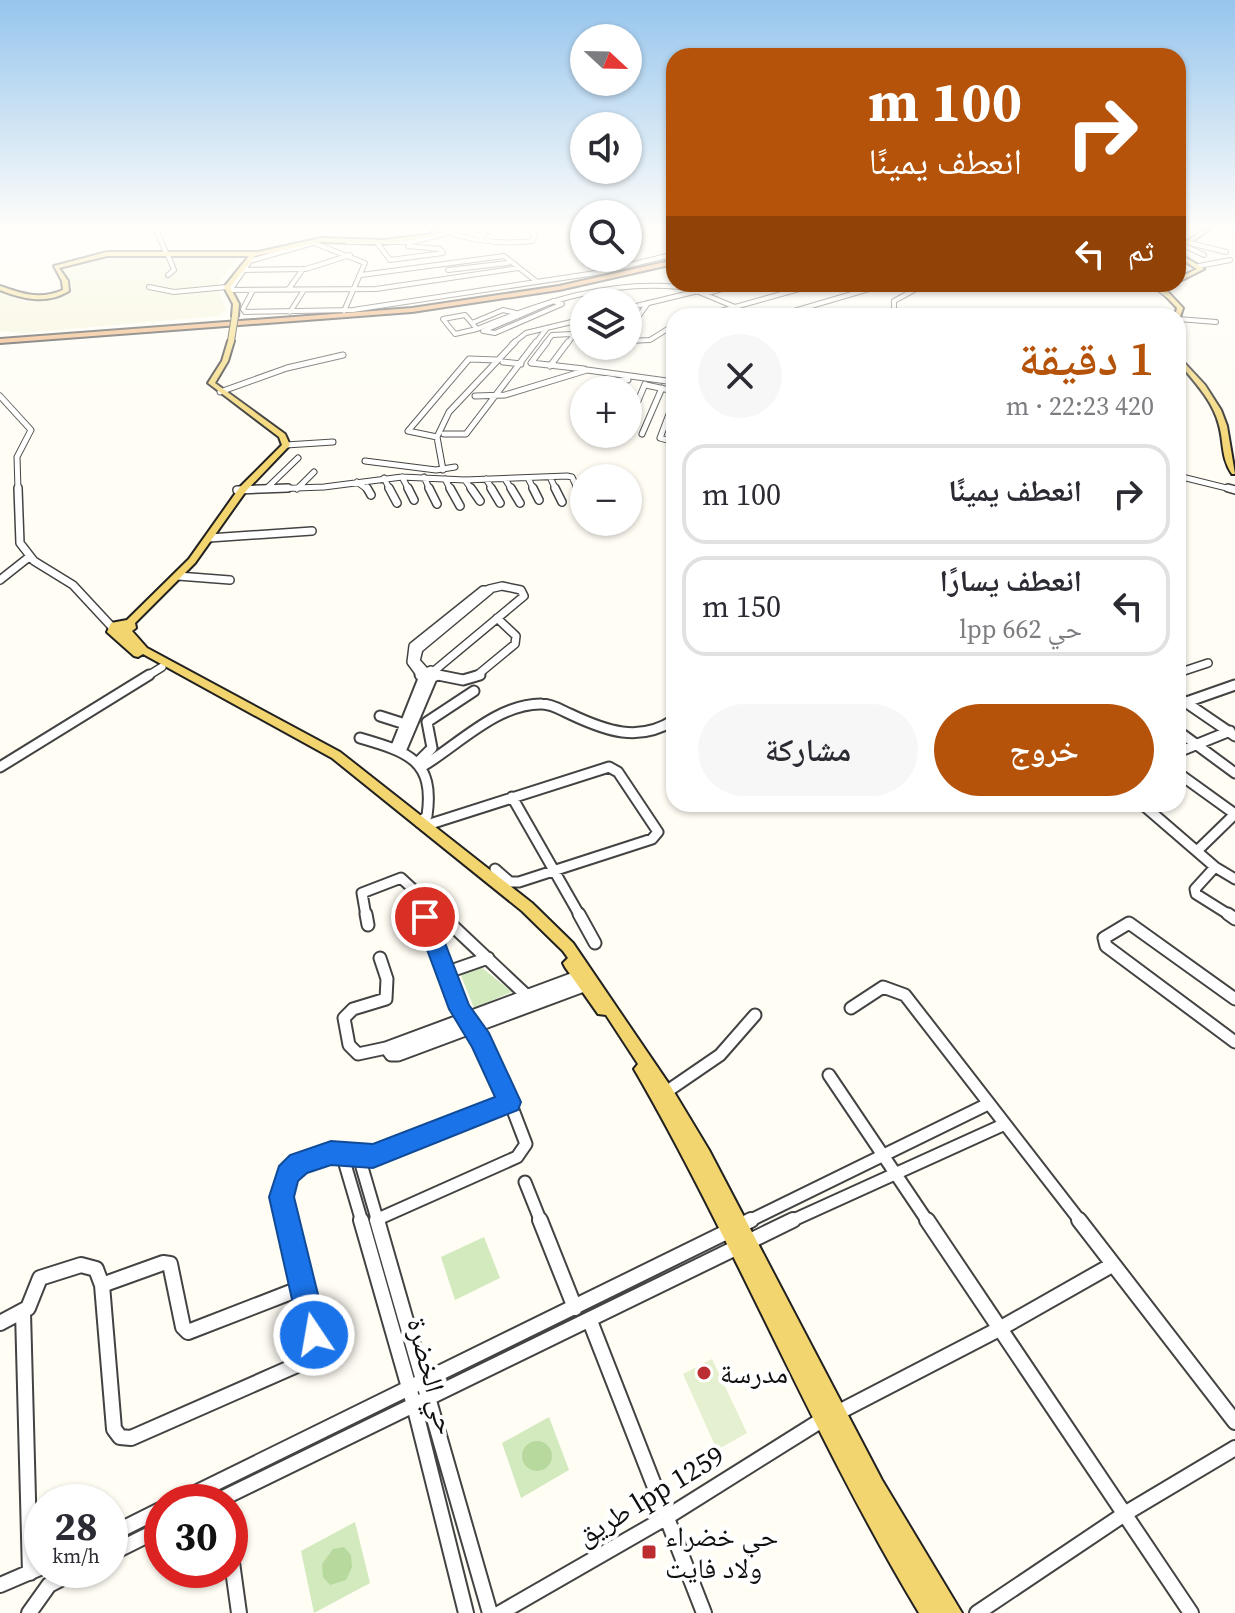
<!DOCTYPE html>
<html lang="ar">
<meta charset="utf-8">
<style>
:root{--surface:#fff;--page:#f7f7f7;--text:#2b2b33;--muted:#7c7c81;--line:#e1e1e2;--accent:#b45309}
body{margin:0;font-family:"Source Serif 4","Noto Naskh Arabic",serif;background:var(--page);color:var(--text);direction:rtl;height:100vh;display:flex;flex-direction:column;font-size:30px;white-space:nowrap}
*{box-sizing:border-box;margin:0}
p{font-size:26px;color:var(--muted)}
.icon{flex:none;width:44px;height:44px;fill:none;stroke:currentColor;stroke-width:2;stroke-linecap:round;stroke-linejoin:round}
.map{position:relative;flex:1;overflow:hidden;direction:ltr}
.side{position:absolute;left:666px;top:308px;width:520px;height:504px;display:flex;flex-direction:column;background:var(--surface);border-radius:24px;box-shadow:0 2px 6px #0004;direction:rtl}
.side>*{flex:none}
.banner{position:absolute;left:666px;top:48px;width:520px;height:244px;border-radius:24px;box-shadow:0 2px 6px #0004;direction:rtl;background:#b45309;color:#fff;overflow:hidden}
.needle{width:52px;rotate:112deg}
.controls{position:absolute;left:570px;top:24px;display:grid;gap:16px}
.controls a{display:grid;place-items:center;width:72px;height:72px;border-radius:50%;background:var(--surface);box-shadow:0 2px 6px #0004;font-size:40px}
.speed{position:absolute;left:24px;top:1484px;display:flex;gap:16px;font-size:40px;font-weight:700;text-align:center}
.speed>*{display:grid;place-content:center;width:104px;height:104px;border-radius:50%;background:var(--surface);box-shadow:0 2px 6px #0004;line-height:1}
.speed small{font-size:20px;font-weight:400}
.speed .limit{border:12px solid #d22;background:#fff;color:#111}
.pin{position:absolute;display:grid;place-items:center;width:68px;height:68px;color:#fff;margin:-34px;border:4px solid #fff;border-radius:50%;box-shadow:0 2px 8px #0007}
.me{position:absolute;width:88px;margin:-44px;rotate:348deg;stroke-linejoin:round;filter:drop-shadow(0 0 6px #0008)}
.turn{display:flex;align-items:center;gap:28px;height:168px;padding:0 32px;font-size:36px}
.turn .icon{width:104px;height:104px;stroke-width:2.5}
.turn b{display:block;font-size:56px;line-height:68px}
.then{display:flex;align-items:center;height:76px;padding:0 32px;background:#0003;gap:16px;font-size:30px}
.round{display:grid;place-items:center;flex:none;width:84px;height:84px;border-radius:42px;background:var(--page)}
.overview{display:flex;align-items:center;justify-content:space-between;height:136px;padding:0 32px}
h1{font-size:48px;font-weight:600;line-height:60px;color:var(--accent)}
.action{display:flex;gap:16px;margin-top:auto;padding:16px 32px}
.action a{flex:1;height:92px;border-radius:48px;background:var(--accent);color:#fff;font-size:32px;font-weight:600;line-height:92px;text-align:center}
.action a+a{background:var(--page);color:var(--text)}
ul{padding:0;list-style:none}
li{display:flex;align-items:center;gap:24px;height:100px;margin:0 16px 12px;padding:0 16px;border:4px solid var(--line);border-radius:24px}
li div{flex:1}
li b{display:block;font-size:30px}
li em{font-style:normal}
.map>svg:first-child{display:block}
.farmland{fill:#f4f2d4}
.green{fill:#d3e9be}
.forest{fill:#b7d99e}
.pitch{fill:#e4f0cf}
.lines{fill:none;stroke-linecap:round;stroke-linejoin:round}
.minor-far5-casing{stroke:#434343;stroke-width:6}
.minor-far4-casing{stroke:#434343;stroke-width:7}
.minor-far3-casing{stroke:#434343;stroke-width:10}
.minor-far2-casing{stroke:#434343;stroke-width:13}
.minor-far1-casing{stroke:#434343;stroke-width:15}
.minor-casing{stroke:#434343;stroke-width:18}
.major-casing{stroke:#212121;stroke-width:4}
.highway-casing{stroke:#212121;stroke-width:4}
.minor-far5{stroke:#fff;stroke-width:4}
.minor-far4{stroke:#fff;stroke-width:5}
.minor-far3{stroke:#fff;stroke-width:7}
.minor-far2{stroke:#fff;stroke-width:9}
.minor-far1{stroke:#fff;stroke-width:11}
.minor{stroke:#fff;stroke-width:14}
.major{fill:#f3d570;fill-rule:evenodd}
.highway{fill:#eea562;fill-rule:evenodd}
.major-bridge-casing{stroke:#212121;stroke-width:8;stroke-linecap:butt}
.major-bridge{stroke:#f3d570;stroke-width:6}
.route{fill:#1a73e8;stroke:#114b97;stroke-width:2}
.poi-dot{fill:#bc2d31;stroke:#fff;stroke-width:3}
.labels{text-anchor:middle;stroke-width:8;stroke-linejoin:round;paint-order:stroke}
.near-poi-label{font-size:28px;fill:#101010;stroke:#fff;text-anchor:start}
.near-street-label{font-size:28px;fill:#101010;stroke:#fff}
</style>
<div class="map">
<svg width="1235" height="1613" viewBox="0 0 1235 1613">
<rect width="100%" height="100%" fill="#fffdf4"/>
<!-- farmland -->
<path class="farmland" d="M 112,255 L 237,258 L 217,286 L 226,309 L 219,316 L 21,333 L 0,331 L 0,291 L 25,301 L 49,300 L 74,288 L 59,266 Z"/>
<!-- green -->
<path class="green" d="M 480,966 L 512,992 L 474,1008 L 460,973 Z
M 484,1237 L 500,1278 L 455,1300 L 441,1257 Z
M 549,1417 L 569,1470 L 521,1498 L 502,1443 Z
M 355,1522 L 370,1583 L 314,1613 L 301,1551 Z"/>
<!-- forest -->
<path class="forest" d="M522 1456a15 15 0 1 1 30 0a15 15 0 1 1-30 0Z
M 344,1547 L 351,1555 L 352,1567 L 346,1580 L 330,1585 L 323,1577 L 322,1564 L 333,1549 Z"/>
<!-- pitch -->
<path class="pitch" d="M 712,1359 L 747,1433 L 717,1450 L 683,1374 Z"/>
<g class="lines">
<defs>
<path id="minor-far5" d="M 156,229 L 166,253
M 443,231 C 473,241 501,245 532,241 L 535,236 L 528,229
M 461,231 L 481,236 L 488,231
M 348,242 L 412,242 L 447,233
M 314,243 L 365,263 L 344,311
M 1190,243 L 1226,252
M 378,244 L 390,260 L 443,253 L 440,249 L 408,246
M 1185,246 L 1204,255
M 628,248 L 642,229
M 167,253 L 174,270 L 168,275
M 1199,266 L 1230,260
M 244,270 L 306,269 L 350,255
M 448,270 L 508,263
M 361,275 L 504,256 L 536,281
M 1152,284 L 1168,296
M 149,287 L 174,292 L 227,287
M 232,290 L 376,289 L 518,268
M 253,290 L 243,309 L 245,312 L 353,310 L 602,272 L 674,254
M 288,290 L 303,269
M 694,290 L 735,307
M 229,292 L 250,261 L 313,243
M 704,294 L 740,284
M 553,301 L 562,304 L 495,333 L 483,331 Z
M 628,308 L 698,291
M 290,312 L 304,290
M 465,315 L 477,329 L 455,334 L 443,319 Z
M 703,316 L 817,284
M 777,316 L 886,284
M 894,316 L 894,301 L 925,284
M 1178,319 L 1216,322
M 472,323 L 503,310 L 516,313
M 477,329 C 544,302 607,280 680,287
M 628,331 L 648,303
M 628,341 L 650,340 L 674,325
M 512,344 L 526,333 L 584,319
M 535,344 L 547,328
M 545,344 L 552,335 L 572,334
M 567,344 L 584,322"/>
<path id="minor-far4" d="M 547,342 L 531,363 L 584,369
M 503,362 L 521,364
M 550,366 L 568,342
M 646,385 L 674,391
M 609,390 L 613,381 L 628,380
M 220,392 L 287,368 L 343,355
M 0,396 L 31,430 L 17,457 L 18,490
M 475,396 L 505,395 L 587,370 L 674,382
M 628,425 L 645,384
M 444,434 L 466,434 L 536,342
M 642,434 L 662,388
M 437,437 L 408,431 L 469,359 L 497,360
M 660,438 L 674,401
M 660,438 L 674,442
M 286,445 L 333,442
M 365,461 L 436,470 L 455,467
M 443,470 L 437,437 L 449,412 L 515,342
M 1178,476 L 1235,490
M 402,477 L 409,490
M 424,477 L 430,490
M 550,477 L 556,490
M 384,478 L 390,490
M 528,478 L 534,490
M 445,479 L 451,490
M 486,479 L 493,490
M 505,479 L 512,490
M 465,480 L 472,490
M 357,482 L 368,490
M 266,489 L 298,458
M 297,489 L 314,472
M 237,490 L 324,487 L 402,477 L 465,480 L 567,476 L 572,477 L 578,490"/>
<path id="minor-far3" d="M 18,488 L 20,543 L 34,561 L 73,585 L 112,627
M 367,488 L 371,495
M 389,488 L 397,503
M 408,488 L 414,500
M 429,488 L 437,504
M 450,488 L 460,506
M 471,488 L 480,501
M 491,488 L 500,503
M 511,488 L 520,503
M 533,488 L 539,500
M 555,488 L 562,502
M 577,488 L 582,500
M 1228,488 L 1235,490
M 237,490 L 288,488
M 209,538 L 312,531
M 178,576 L 230,580
M 0,580 L 29,557
M 434,671 L 524,596 L 521,590 L 502,586 L 489,589
M 1178,673 L 1208,663
M 421,674 L 431,670 L 438,675 L 432,677
M 438,675 L 446,677
M 146,677 L 162,667
M 422,677 L 411,662 L 413,646 L 483,590 L 490,590 L 419,649 L 416,661 L 425,671
M 475,677 L 515,644 L 516,636 L 497,618"/>
<path id="minor-far2" d="M 420,675 L 425,680 L 438,675
M 438,675 L 463,680 L 480,675
M 1178,697 L 1235,736
M 1178,705 L 1235,685
M 380,716 L 405,724
M 1178,731 L 1235,773
M 360,738 C 408,752 435,760 427,816 L 419,822
M 396,747 L 423,679
M 401,751 L 431,680
M 1178,752 L 1230,731
M 419,761 L 432,748 L 427,722 L 474,691
M 423,766 C 458,745 498,703 542,704 C 552,704 561,710 570,714 C 606,731 639,743 674,720
M 0,767 L 149,675
M 1178,773 L 1235,814
M 512,797 L 580,916
M 1142,804 L 1215,867 L 1235,879
M 424,826 L 609,767 L 618,772 L 658,832 L 652,839 L 519,882 L 510,882 L 495,869
M 1198,850 L 1235,814
M 1215,867 L 1195,889 L 1196,894 L 1231,916
M 422,898 L 425,916
M 366,916 L 362,893 L 401,878 L 442,916"/>
<path id="minor-far1" d="M 366,914 L 368,925
M 440,914 L 526,995
M 579,914 L 595,943
M 1228,914 L 1235,919
M 380,958 L 387,979 L 386,999 L 353,1009 L 344,1018 L 349,1045 L 358,1054 L 386,1048 L 580,976
M 445,973 L 488,958
M 1235,999 L 1129,923 L 1104,938 L 1106,946 L 1235,1042
M 851,1008 L 883,987 L 905,995 L 1081,1222
M 386,1048 L 391,1055 L 398,1055 L 586,985
M 829,1075 L 928,1222
M 666,1092 L 720,1055 L 755,1015
M 342,1154 L 362,1222
M 359,1157 L 378,1222
M 525,1182 L 541,1222
M 378,1219 L 517,1157 L 526,1144 L 508,1097 L 446,976 L 425,914
M 288,1222 L 282,1197 L 288,1174 L 305,1161 L 333,1153 L 369,1157 L 510,1102
M 747,1222 L 988,1104
M 789,1222 L 1005,1124"/>
<path id="minor" d="M 361,1220 L 414,1405 L 466,1613
M 377,1220 L 490,1613
M 540,1220 L 575,1308
M 927,1220 L 1191,1613
M 1079,1220 L 1235,1422
M 102,1285 L 163,1263 L 170,1264 L 183,1327 L 188,1332 L 304,1287
M 23,1312 L 30,1573
M 590,1321 L 704,1613
M 0,1323 L 28,1308 L 40,1278 L 81,1265 L 96,1269 L 102,1285 L 114,1429 L 120,1437 L 131,1438 L 297,1365 L 309,1352 L 314,1335 L 287,1220
M 837,1413 L 1001,1328 L 1112,1265
M 177,1502 L 751,1220
M 215,1502 L 793,1220
M 110,1535 L 162,1509
M 230,1548 L 239,1613
M 110,1554 L 162,1528
M 0,1585 L 42,1567
M 29,1613 L 49,1585 L 78,1570
M 500,1613 L 667,1517 L 825,1418
M 977,1613 L 1126,1513 L 1235,1448"/>
<path id="major" d="M 432,229 L 436,229 L 438,236 L 384,244 L 321,242 L 255,256 L 230,287 L 239,304 L 238,316 L 235,318 L 232,316 L 233,304 L 224,287 L 249,256 L 107,256 L 59,268 L 68,281 L 69,291 C 46,305 23,299 0,290 L 0,286 C 22,294 40,300 63,290 L 62,281 L 54,266 L 107,252 L 258,252 L 321,238 L 384,240 L 433,234 Z
M 1205,229 L 1210,229 L 1178,251 L 1178,247 Z
M 1178,253 L 1203,268 L 1204,269 L 1178,282 L 1178,278 L 1197,269 L 1178,257 Z
M 1166,284 L 1172,284 L 1167,291 L 1183,308 L 1180,317 L 1175,316 L 1177,308 L 1161,291 Z
M 231,339 L 234,341 L 228,361 L 215,383 L 285,434 L 290,445 L 246,491 L 195,563 L 135,623 L 136,628 L 132,631 L 147,648 L 340,752 L 532,903 L 573,943 L 671,1087 L 709,1150 L 882,1480 L 962,1613 L 919,1613 C 814,1439 738,1250 637,1074 L 634,1069 L 638,1064 L 606,1015 L 598,1014 L 565,967 L 563,963 L 568,958 L 563,951 L 522,911 L 332,758 L 143,654 L 138,657 L 134,656 L 107,632 L 111,623 L 127,620 L 189,559 L 240,487 L 282,445 L 279,437 L 208,383 L 222,361 L 228,341 Z
M 1178,356 L 1205,385 L 1221,410 L 1227,426 L 1235,474 L 1232,474 C 1221,458 1224,443 1219,425 C 1213,401 1194,381 1178,362 Z"/>
<path id="highway" d="M 674,260 L 674,264 L 559,290 L 412,312 L 0,343 L 0,339 L 412,308 L 559,286 Z"/>
</defs>
<!-- minor-far5 casing -->
<use href="#minor-far5" class="minor-far5-casing"/>
<!-- minor-far4 casing -->
<use href="#minor-far4" class="minor-far4-casing"/>
<!-- minor-far3 casing -->
<use href="#minor-far3" class="minor-far3-casing"/>
<!-- minor-far2 casing -->
<use href="#minor-far2" class="minor-far2-casing"/>
<!-- minor-far1 casing -->
<use href="#minor-far1" class="minor-far1-casing"/>
<!-- minor casing -->
<use href="#minor" class="minor-casing"/>
<!-- major casing -->
<use href="#major" class="major-casing"/>
<!-- highway casing -->
<use href="#highway" class="highway-casing"/>
<!-- minor-far5 -->
<use href="#minor-far5" class="minor-far5"/>
<!-- minor-far4 -->
<use href="#minor-far4" class="minor-far4"/>
<!-- minor-far3 -->
<use href="#minor-far3" class="minor-far3"/>
<!-- minor-far2 -->
<use href="#minor-far2" class="minor-far2"/>
<!-- minor-far1 -->
<use href="#minor-far1" class="minor-far1"/>
<!-- minor -->
<use href="#minor" class="minor"/>
<!-- major -->
<use href="#major" class="major"/>
<!-- highway -->
<use href="#highway" class="highway"/>
<defs>
<path id="major-bridge" d="M 231,341 L 235,316"/>
</defs>
<!-- major-bridge casing -->
<use href="#major-bridge" class="major-bridge-casing"/>
<!-- major-bridge -->
<use href="#major-bridge" class="major-bridge"/>
</g>
<!-- sky -->
<linearGradient id="sky" x2="0" y2="1"><stop stop-color="#96c5ed"/><stop offset="0.5" stop-color="#fffefa"/><stop offset="1" stop-color="#fffefa" stop-opacity="0"/></linearGradient>
<rect width="1235" height="455" fill="url(#sky)"/>
<!-- route -->
<path class="route" d="M 425,909 L 435,917 L 469,1005 L 489,1033 L 521,1102 L 518,1110 L 373,1168 L 331,1165 L 307,1173 L 298,1181 L 294,1197 L 328,1335 L 324,1345 L 314,1349 L 304,1345 L 300,1335 L 269,1197 L 279,1166 L 290,1155 L 331,1141 L 373,1144 L 495,1097 L 472,1047 L 449,1009 L 415,917 Z"/>
<!-- markers -->
<g class="poi-dot">
<circle cx="704" cy="1373" r="8"/>
<rect x="641" y="1544" width="16" height="16" rx="4"/>
</g>
<g class="labels">
<!-- near-poi labels -->
<g class="near-poi-label">
<text x="720" y="1383">مدرسة</text>
<text x="665" y="1546">حي خضراء<tspan x="665" dy="32">ولاد فايت</tspan></text>
</g>
<!-- near-street labels -->
<g class="near-street-label">
<text transform="translate(432 1376) rotate(75)" y="10">حي الخضرة</text>
<text transform="translate(650 1495) rotate(-31)" y="10">طريق lpp 1259</text>
</g>
</g>
</svg>
<div class="controls">
<a><svg class="needle" viewBox="-14 -14 28 28"><path d="M0-13l5 13h-10z" fill="#e53935"/><path d="M0 13l5-13h-10z" fill="#7c7c81"/></svg></a>
<a><svg class="icon" aria-label="sound" viewBox="0 0 24 24"><path d="M4 9h4l5-4v14l-5-4H4zM17 9q2 3 0 6"/></svg></a>
<a><svg class="icon" aria-label="search" viewBox="0 0 24 24"><circle cx="10" cy="10" r="6"/><path d="M15 15l6 6"/></svg></a>
<a><svg class="icon" aria-label="layers" viewBox="0 0 24 24"><path d="M12 4l9 5-9 5-9-5zM3 14l9 5 9-5"/></svg></a>
<a>+</a>
<a>−</a>
</div>
<div class="speed"><div>28<small>km/h</small></div><div class="limit">30</div></div>
<div class="pin" style="left:425px;top:917px;background:#d93025"><svg class="icon" aria-label="arrive" viewBox="0 0 24 24"><path d="M6 21V4h12l-3 4 3 4H6"/></svg></div>
<svg class="me" style="left:314px;top:1335px" viewBox="-20 -20 40 40"><circle r="17" fill="#1a73e8" stroke="#fff" stroke-width="3"/><path d="M0-11L8 9 0 5-8 9z" fill="#fff"/></svg>
<div class="banner">
<div class="turn"><svg class="icon" aria-label="right" viewBox="0 0 24 24"><path d="M7 20v-9h11M14 6l5 5-5 5"/></svg><div><b>100 m</b>انعطف يمينًا</div></div>
<div class="then">ثم<svg class="icon" aria-label="left" viewBox="0 0 24 24"><path d="M17 20v-9H6M10 6l-5 5 5 5"/></svg></div>
</div>
<section class="side">
<div class="overview"><div><h1>1 دقيقة</h1><p>420 m · 22:23</p></div><a class="round"><svg class="icon" aria-label="close" viewBox="0 0 24 24"><path d="M6 6l12 12M18 6L6 18"/></svg></a></div>
<ul>
<li><svg class="icon" aria-label="right" viewBox="0 0 24 24"><path d="M7 20v-9h11M14 6l5 5-5 5"/></svg><div><b>انعطف يمينًا</b></div><em>100 m</em></li>
<li><svg class="icon" aria-label="left" viewBox="0 0 24 24"><path d="M17 20v-9H6M10 6l-5 5 5 5"/></svg><div><b>انعطف يسارًا</b><p>حي lpp 662</p></div><em>150 m</em></li>
</ul>
<div class="action"><a>خروج</a><a>مشاركة</a></div>
</section>
</div>
